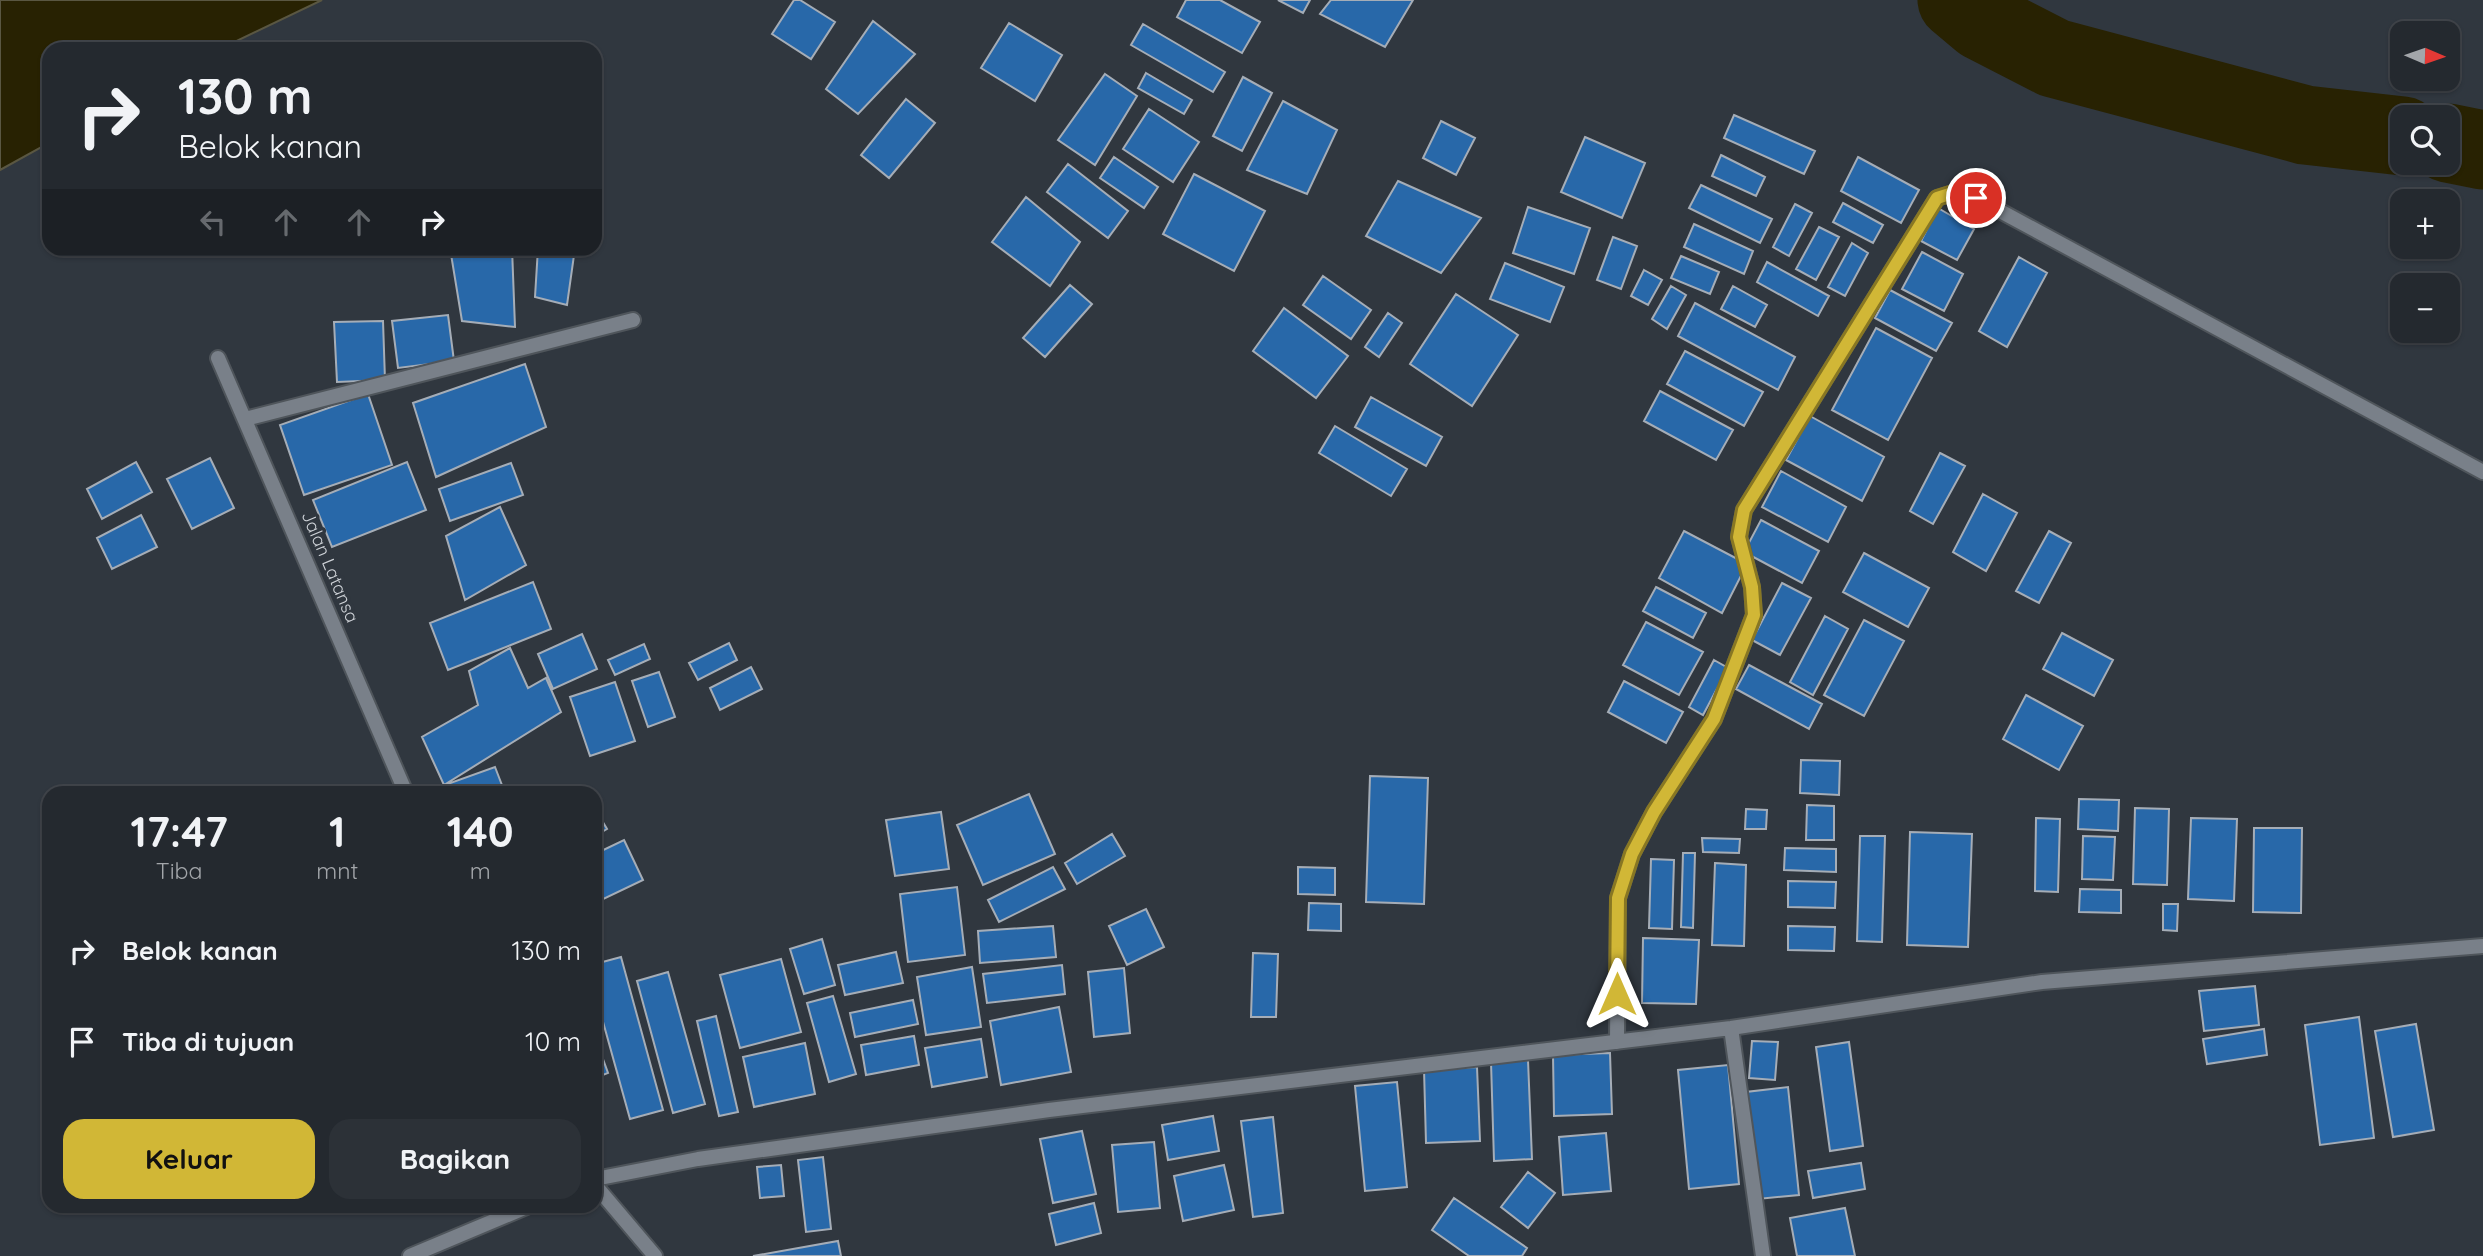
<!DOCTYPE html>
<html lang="id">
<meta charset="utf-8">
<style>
:root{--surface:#24292f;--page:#2c3137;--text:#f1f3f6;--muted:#a3a6aa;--line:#41454b;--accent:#d1b736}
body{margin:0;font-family:Quicksand,sans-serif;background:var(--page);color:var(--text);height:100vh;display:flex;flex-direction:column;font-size:26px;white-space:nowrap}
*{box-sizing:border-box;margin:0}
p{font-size:23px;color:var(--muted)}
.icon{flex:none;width:38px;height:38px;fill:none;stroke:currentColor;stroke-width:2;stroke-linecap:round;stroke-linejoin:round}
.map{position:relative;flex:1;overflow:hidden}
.side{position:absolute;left:42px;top:786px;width:560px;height:427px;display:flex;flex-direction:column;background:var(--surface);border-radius:21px;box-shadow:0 2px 5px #0004,0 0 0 2px var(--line)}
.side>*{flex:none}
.banner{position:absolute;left:42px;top:42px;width:560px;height:214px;border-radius:21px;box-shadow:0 2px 5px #0004,0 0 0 2px var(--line);background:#24292f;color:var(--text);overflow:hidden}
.needle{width:46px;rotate:92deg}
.fabs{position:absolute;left:2390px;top:21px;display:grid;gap:14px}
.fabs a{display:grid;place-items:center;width:70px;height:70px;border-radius:14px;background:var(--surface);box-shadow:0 2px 5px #0004,0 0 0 2px var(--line);font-size:35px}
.pin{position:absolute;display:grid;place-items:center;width:60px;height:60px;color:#fff;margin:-30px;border:4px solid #fff;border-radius:50%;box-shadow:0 2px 7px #0007}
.me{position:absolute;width:77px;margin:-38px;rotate:0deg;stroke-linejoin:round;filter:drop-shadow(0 0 5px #0008)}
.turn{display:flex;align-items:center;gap:24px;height:147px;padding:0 21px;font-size:32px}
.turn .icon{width:91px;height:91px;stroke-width:2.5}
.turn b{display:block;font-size:49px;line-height:60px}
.lanes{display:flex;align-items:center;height:66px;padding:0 21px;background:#0003;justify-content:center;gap:35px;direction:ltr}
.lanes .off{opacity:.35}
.eta{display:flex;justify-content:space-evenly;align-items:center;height:119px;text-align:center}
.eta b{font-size:42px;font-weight:800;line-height:49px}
.action{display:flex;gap:14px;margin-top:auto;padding:14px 21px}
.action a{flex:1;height:80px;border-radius:21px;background:var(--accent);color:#111;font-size:28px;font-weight:800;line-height:80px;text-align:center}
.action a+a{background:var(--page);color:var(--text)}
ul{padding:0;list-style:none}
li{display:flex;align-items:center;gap:21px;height:91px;padding:0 21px}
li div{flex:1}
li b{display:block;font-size:26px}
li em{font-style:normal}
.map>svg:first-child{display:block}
.water{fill:#282202;stroke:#5a5742;stroke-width:2}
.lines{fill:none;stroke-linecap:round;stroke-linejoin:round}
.river{stroke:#282202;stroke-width:79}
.building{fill:#2868a9;stroke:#a5adb7;stroke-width:2}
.minor-casing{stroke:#4f555b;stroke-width:18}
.minor{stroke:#798089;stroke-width:14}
.route-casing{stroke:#887723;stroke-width:18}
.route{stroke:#d1b736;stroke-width:12}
.labels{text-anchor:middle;stroke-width:7;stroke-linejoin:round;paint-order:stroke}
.street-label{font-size:18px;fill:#d0d4d9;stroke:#30373f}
</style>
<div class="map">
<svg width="2483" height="1256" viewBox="0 0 2483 1256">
<rect width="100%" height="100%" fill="#30373f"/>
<!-- water -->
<path class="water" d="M 0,0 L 322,0 L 220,49 L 49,49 L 49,143 L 0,170 Z"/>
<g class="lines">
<!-- river -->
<path class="river" d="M 1957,0 L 1982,21 L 2054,58 L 2305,125 L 2403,136
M 2448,143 L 2483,150"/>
</g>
<!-- building -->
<path class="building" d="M 794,0 L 800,0 L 835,22 L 811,59 L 772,34 Z
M 1186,0 L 1220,0 L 1260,22 L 1242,53 L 1177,17 Z
M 1278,0 L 1310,0 L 1303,13 Z
M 1331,0 L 1413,0 L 1385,47 L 1320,14 Z
M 873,21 L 915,54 L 858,114 L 826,89 Z
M 1009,23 L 1062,55 L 1035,101 L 981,68 Z
M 1143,24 L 1225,72 L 1213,92 L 1131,45 Z
M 1146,73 L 1192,100 L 1184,114 L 1138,88 Z
M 1105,74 L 1137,96 L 1095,165 L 1058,140 Z
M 1243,77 L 1272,93 L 1242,151 L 1213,136 Z
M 906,99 L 935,123 L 889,178 L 861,155 Z
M 1283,101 L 1337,130 L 1307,194 L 1247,170 Z
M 1149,109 L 1199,142 L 1173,182 L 1123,149 Z
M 1734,115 L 1815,151 L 1804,174 L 1724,138 Z
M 1441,121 L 1475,138 L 1456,175 L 1423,158 Z
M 1585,137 L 1645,163 L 1622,218 L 1561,192 Z
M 1721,155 L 1765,177 L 1756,196 L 1712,176 Z
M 1114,157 L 1158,187 L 1144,208 L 1100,178 Z
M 1858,157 L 1919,190 L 1901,223 L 1841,191 Z
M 1068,164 L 1128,211 L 1108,238 L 1047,192 Z
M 1194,174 L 1265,211 L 1234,271 L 1163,234 Z
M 1398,181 L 1481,218 L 1441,273 L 1366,236 Z
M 1701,185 L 1772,219 L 1760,243 L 1689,208 Z
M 1026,197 L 1080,242 L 1050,286 L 992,242 Z
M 1843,203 L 1883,225 L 1873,243 L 1833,222 Z
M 1795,204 L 1812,213 L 1789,256 L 1773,247 Z
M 1528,207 L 1590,228 L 1574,274 L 1513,253 Z
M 1938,208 L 1974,229 L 1957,260 L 1921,241 Z
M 1694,224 L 1753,251 L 1744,274 L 1684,247 Z
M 1819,227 L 1839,237 L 1816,280 L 1796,269 Z
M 1613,237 L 1637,246 L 1621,289 L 1597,280 Z
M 1852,243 L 1868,253 L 1845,296 L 1828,287 Z
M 450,248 L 512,248 L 515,327 L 462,321 Z
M 538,248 L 575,248 L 567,305 L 535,297 Z
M 1922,252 L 1963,274 L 1944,311 L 1902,289 Z
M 1681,256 L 1719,272 L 1710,294 L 1671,278 Z
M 2019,257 L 2047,273 L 2007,347 L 1979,331 Z
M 1767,262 L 1829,296 L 1818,316 L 1757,282 Z
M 1505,263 L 1564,287 L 1550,322 L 1490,299 Z
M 1644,270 L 1662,280 L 1648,305 L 1631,296 Z
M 1323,276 L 1371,310 L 1351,339 L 1303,305 Z
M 1070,285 L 1092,304 L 1045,357 L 1023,338 Z
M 1671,286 L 1686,295 L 1667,329 L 1652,319 Z
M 1733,286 L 1767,305 L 1755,327 L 1721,309 Z
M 1890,290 L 1952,323 L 1936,351 L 1875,318 Z
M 1456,294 L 1518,335 L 1472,406 L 1410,364 Z
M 1695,303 L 1795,357 L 1778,390 L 1678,336 Z
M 1284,308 L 1348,356 L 1316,398 L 1253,351 Z
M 1388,313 L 1402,323 L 1379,357 L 1365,347 Z
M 448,315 L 454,361 L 398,368 L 392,321 Z
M 383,321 L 385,380 L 337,382 L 334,322 Z
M 1876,328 L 1932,358 L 1888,440 L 1832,410 Z
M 1685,351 L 1763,392 L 1744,426 L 1667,384 Z
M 525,364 L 546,427 L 436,477 L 413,403 Z
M 1660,391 L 1733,430 L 1716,460 L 1644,421 Z
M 368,394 L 392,465 L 304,495 L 280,425 Z
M 1371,397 L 1442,437 L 1426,466 L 1355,427 Z
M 1810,416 L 1884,457 L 1862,501 L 1786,460 Z
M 1335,426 L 1407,469 L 1391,496 L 1319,453 Z
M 1940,453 L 1965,466 L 1933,524 L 1910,511 Z
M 210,458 L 234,508 L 192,529 L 167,479 Z
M 136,462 L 152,492 L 102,519 L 87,489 Z
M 407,462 L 426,510 L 332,547 L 313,500 Z
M 511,463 L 523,495 L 450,521 L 439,489 Z
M 1781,471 L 1846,507 L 1828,542 L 1762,507 Z
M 1983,494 L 2017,513 L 1986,571 L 1953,552 Z
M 500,507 L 526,565 L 465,600 L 446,536 Z
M 141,515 L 157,547 L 112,569 L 97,538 Z
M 1761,520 L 1819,551 L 1802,583 L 1744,552 Z
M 1684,531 L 1747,564 L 1722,613 L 1659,578 Z
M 2049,531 L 2071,543 L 2039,603 L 2016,591 Z
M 1864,553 L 1929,588 L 1908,627 L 1843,592 Z
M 533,582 L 551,629 L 448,670 L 430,623 Z
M 1782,583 L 1811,598 L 1780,655 L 1752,640 Z
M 1656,587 L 1706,613 L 1693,638 L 1643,611 Z
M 1825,616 L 1848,629 L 1813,695 L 1790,682 Z
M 1864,620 L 1904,641 L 1864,716 L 1824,695 Z
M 1646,622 L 1703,652 L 1679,695 L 1623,665 Z
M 2062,633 L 2113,660 L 2094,696 L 2043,669 Z
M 582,634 L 597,669 L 553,689 L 538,654 Z
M 729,643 L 737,660 L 698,680 L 689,663 Z
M 644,644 L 650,659 L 615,675 L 608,660 Z
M 510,648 L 528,688 L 546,678 L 561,712 L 444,785 L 422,737 L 478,705 L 469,671 Z
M 1714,660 L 1728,668 L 1703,715 L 1689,707 Z
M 1749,665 L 1822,704 L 1809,729 L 1736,689 Z
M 751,667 L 762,689 L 720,710 L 710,688 Z
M 659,672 L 675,717 L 648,727 L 632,681 Z
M 1624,681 L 1683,712 L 1666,743 L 1608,712 Z
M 615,682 L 635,741 L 590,756 L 570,697 Z
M 2026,695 L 2083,726 L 2059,770 L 2003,739 Z
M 1801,760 L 1840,761 L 1839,795 L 1800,793 Z
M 495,767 L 505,793 L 441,793 L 439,787 Z
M 1370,776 L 1428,778 L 1424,904 L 1366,902 Z
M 1029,794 L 1055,854 L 983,885 L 957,825 Z
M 2079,799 L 2119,800 L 2118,831 L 2078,829 Z
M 1807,805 L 1834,806 L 1834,840 L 1806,840 Z
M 2135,808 L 2169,809 L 2167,885 L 2133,884 Z
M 595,809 L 607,829 L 595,836 Z
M 1746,809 L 1767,810 L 1766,829 L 1745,829 Z
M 941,812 L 949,869 L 895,876 L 886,820 Z
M 2036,818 L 2060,819 L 2058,892 L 2035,891 Z
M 2191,818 L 2237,819 L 2234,901 L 2188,899 Z
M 2254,828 L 2302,828 L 2301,913 L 2253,912 Z
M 1910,832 L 1972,834 L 1968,947 L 1907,945 Z
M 1112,834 L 1125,856 L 1077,884 L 1065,863 Z
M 1860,836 L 1885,836 L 1882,942 L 1857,941 Z
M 2083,836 L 2115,837 L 2113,880 L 2082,879 Z
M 1702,838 L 1740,839 L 1739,853 L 1703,852 Z
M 624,840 L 643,880 L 595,903 L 595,854 Z
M 1785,848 L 1836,849 L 1836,872 L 1784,870 Z
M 1683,853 L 1695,853 L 1693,928 L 1681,927 Z
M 1651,859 L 1674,860 L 1672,929 L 1649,928 Z
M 1715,863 L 1746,865 L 1744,946 L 1712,945 Z
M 1053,867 L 1065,889 L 999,922 L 988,900 Z
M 1298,867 L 1335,868 L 1335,895 L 1298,894 Z
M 1788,881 L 1836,882 L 1835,908 L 1788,907 Z
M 957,887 L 965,955 L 908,962 L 900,894 Z
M 2080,889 L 2121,890 L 2121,913 L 2079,912 Z
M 1309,903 L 1341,904 L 1341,931 L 1308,930 Z
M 2163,904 L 2178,904 L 2177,931 L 2163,930 Z
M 1146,909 L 1164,947 L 1127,965 L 1109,926 Z
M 1053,926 L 1056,957 L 980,963 L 978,931 Z
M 1788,926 L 1835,927 L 1834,951 L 1788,950 Z
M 1643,938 L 1699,940 L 1696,1004 L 1642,1003 Z
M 822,939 L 835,985 L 804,994 L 790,949 Z
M 896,952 L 903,983 L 845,995 L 838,965 Z
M 1253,953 L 1278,954 L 1276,1017 L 1251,1017 Z
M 621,957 L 663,1110 L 630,1119 L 595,993 L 595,964 Z
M 781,959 L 801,1032 L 740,1048 L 720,975 Z
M 1062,965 L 1065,994 L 987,1003 L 983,974 Z
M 972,967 L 981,1027 L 926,1035 L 917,977 Z
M 1124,968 L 1130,1033 L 1094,1037 L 1088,972 Z
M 668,972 L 705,1104 L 673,1113 L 637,981 Z
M 2255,986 L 2259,1025 L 2204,1031 L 2199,991 Z
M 833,996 L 856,1074 L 829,1082 L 807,1003 Z
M 913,1000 L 918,1024 L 855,1037 L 850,1013 Z
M 1059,1007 L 1071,1072 L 1001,1085 L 990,1021 Z
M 716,1016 L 738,1112 L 719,1116 L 697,1021 Z
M 2359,1017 L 2374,1138 L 2320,1145 L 2305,1025 Z
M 2416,1024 L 2434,1130 L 2393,1137 L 2375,1031 Z
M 2264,1029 L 2267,1055 L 2207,1064 L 2203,1039 Z
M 914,1036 L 919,1065 L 866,1075 L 861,1045 Z
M 595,1037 L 608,1073 L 595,1078 Z
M 981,1039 L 987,1077 L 932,1087 L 925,1048 Z
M 1752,1041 L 1778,1042 L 1775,1080 L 1749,1078 Z
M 1849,1042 L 1863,1146 L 1830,1151 L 1816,1047 Z
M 805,1043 L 815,1094 L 754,1107 L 743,1057 Z
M 1610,1053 L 1612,1114 L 1554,1116 L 1553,1055 Z
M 1528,1060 L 1532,1159 L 1494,1161 L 1491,1062 Z
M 1728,1065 L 1739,1184 L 1689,1189 L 1678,1070 Z
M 1477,1067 L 1480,1141 L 1426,1143 L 1424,1069 Z
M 1397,1082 L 1407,1187 L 1365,1191 L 1355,1086 Z
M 1788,1087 L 1799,1195 L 1758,1199 L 1746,1092 Z
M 1213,1116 L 1219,1151 L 1168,1160 L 1162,1125 Z
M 1273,1117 L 1283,1213 L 1253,1217 L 1241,1121 Z
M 1082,1131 L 1096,1194 L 1053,1203 L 1040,1139 Z
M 1606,1133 L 1611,1191 L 1563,1195 L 1559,1137 Z
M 1154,1142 L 1160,1208 L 1118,1212 L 1112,1145 Z
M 823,1157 L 831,1229 L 806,1232 L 798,1160 Z
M 1861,1163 L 1865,1189 L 1813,1198 L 1808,1171 Z
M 781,1165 L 784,1196 L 760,1198 L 757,1167 Z
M 1224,1165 L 1234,1210 L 1183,1221 L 1174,1176 Z
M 1528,1172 L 1555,1193 L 1528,1228 L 1501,1207 Z
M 1454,1198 L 1527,1248 L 1522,1256 L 1469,1256 L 1432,1230 Z
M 1094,1203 L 1101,1233 L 1056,1245 L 1049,1214 Z
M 1845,1208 L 1855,1256 L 1797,1256 L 1790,1218 Z
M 838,1241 L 841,1256 L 753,1256 Z"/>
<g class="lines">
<defs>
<path id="minor" d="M 218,358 L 406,793
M 245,419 L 633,320
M 1731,1028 L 1763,1256
M 1617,1042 L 1618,898 L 1632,854 L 1654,812 L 1714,719 L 1754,615 L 1752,587 L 1739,536 L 1744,510 L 1937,198 L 1960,191 L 1976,198 L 2483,472
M 595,1179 L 698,1159 L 1049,1110 L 1731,1028 L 2042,982 L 2483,946
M 595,1185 L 655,1256
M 410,1256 L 529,1206"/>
</defs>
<!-- minor casing -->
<use href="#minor" class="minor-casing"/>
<!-- minor -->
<use href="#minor" class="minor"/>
</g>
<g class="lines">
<defs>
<path id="route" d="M 1617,994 L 1618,898 L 1632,854 L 1654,812 L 1714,719 L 1754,615 L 1752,587 L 1739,537 L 1744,510 L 1937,198 L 1959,191 L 1976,198"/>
</defs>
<!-- route casing -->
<use href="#route" class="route-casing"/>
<!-- route -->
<use href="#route" class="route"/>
</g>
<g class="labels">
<!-- street labels -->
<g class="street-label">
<text transform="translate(330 567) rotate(67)" y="6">Jalan Latansa</text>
</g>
</g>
</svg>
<div class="fabs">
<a><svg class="needle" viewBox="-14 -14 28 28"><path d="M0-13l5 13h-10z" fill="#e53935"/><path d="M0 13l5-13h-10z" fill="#a3a6aa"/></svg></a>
<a><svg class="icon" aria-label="search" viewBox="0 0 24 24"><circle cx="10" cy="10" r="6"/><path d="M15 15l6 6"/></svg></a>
<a>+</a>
<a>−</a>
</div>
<div class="pin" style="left:1976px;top:198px;background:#d93025"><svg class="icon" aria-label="arrive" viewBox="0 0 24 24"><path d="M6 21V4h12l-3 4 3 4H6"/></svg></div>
<svg class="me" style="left:1617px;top:994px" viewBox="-20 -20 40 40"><path d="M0-17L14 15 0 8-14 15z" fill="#d1b736" stroke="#fff" stroke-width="4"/></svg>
<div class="banner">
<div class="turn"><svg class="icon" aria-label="right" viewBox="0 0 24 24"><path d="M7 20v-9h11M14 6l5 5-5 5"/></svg><div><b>130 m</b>Belok kanan</div></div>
<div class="lanes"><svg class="icon off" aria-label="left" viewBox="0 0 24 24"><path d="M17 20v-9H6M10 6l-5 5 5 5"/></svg><svg class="icon off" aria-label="ahead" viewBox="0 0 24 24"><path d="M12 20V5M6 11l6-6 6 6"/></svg><svg class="icon off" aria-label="ahead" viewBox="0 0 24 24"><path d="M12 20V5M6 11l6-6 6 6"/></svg><svg class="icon" aria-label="right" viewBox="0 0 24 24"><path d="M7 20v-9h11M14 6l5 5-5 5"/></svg></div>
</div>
<section class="side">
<div class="eta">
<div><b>17:47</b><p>Tiba</p></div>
<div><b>1</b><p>mnt</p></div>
<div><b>140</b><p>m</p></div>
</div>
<ul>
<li><svg class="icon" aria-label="right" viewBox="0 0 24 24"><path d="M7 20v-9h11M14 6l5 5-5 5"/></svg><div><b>Belok kanan</b></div><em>130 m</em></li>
<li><svg class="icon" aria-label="arrive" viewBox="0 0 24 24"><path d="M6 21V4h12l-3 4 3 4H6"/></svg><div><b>Tiba di tujuan</b></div><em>10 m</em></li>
</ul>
<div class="action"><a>Keluar</a><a>Bagikan</a></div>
</section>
</div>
